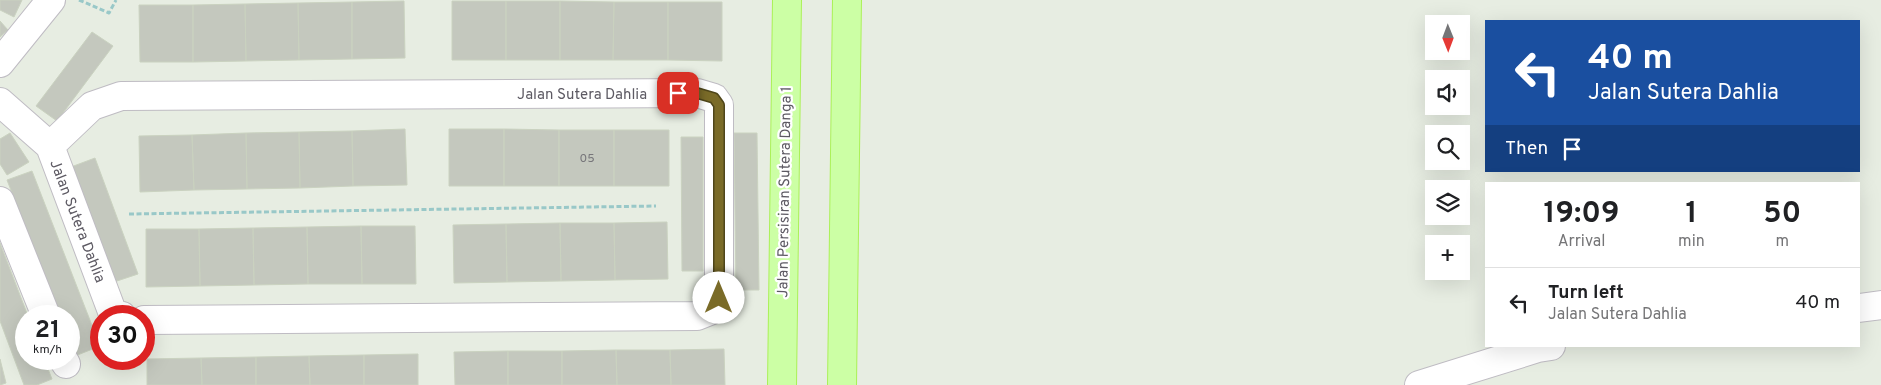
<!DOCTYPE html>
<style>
:root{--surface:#fff;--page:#f2f2f2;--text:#202124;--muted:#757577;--line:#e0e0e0}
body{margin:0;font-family:Overpass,sans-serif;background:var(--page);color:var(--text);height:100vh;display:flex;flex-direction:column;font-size:19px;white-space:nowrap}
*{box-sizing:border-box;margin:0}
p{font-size:16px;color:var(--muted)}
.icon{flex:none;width:28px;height:28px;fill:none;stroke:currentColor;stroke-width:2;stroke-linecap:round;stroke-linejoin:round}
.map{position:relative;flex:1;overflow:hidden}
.drawer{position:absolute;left:1485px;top:182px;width:375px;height:165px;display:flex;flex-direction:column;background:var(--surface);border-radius:0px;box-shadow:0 5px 20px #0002}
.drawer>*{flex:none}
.hud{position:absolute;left:1485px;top:20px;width:375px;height:152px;border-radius:0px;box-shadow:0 5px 20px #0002;background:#1a4fa0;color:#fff;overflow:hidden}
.needle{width:32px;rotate:179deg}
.fabs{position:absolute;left:1425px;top:15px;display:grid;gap:10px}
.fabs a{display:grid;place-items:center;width:45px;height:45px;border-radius:0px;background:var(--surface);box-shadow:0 5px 20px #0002;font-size:25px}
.speed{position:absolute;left:15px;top:305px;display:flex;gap:10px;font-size:25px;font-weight:700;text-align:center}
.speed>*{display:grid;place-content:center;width:65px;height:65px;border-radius:50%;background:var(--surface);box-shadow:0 5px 20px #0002;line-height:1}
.speed small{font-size:12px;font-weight:400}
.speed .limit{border:8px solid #d22;background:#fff;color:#111}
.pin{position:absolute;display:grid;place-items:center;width:42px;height:42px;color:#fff;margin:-21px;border-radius:10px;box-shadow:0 2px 8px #0006}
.me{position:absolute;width:55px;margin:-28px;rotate:0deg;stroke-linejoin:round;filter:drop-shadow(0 0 4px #0008)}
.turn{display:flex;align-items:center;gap:18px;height:105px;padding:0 20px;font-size:22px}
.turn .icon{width:65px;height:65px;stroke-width:2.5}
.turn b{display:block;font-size:35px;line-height:42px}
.then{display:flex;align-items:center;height:48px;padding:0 20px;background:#0003;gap:10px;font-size:19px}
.eta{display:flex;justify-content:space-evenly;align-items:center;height:85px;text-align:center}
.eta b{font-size:30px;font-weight:700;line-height:35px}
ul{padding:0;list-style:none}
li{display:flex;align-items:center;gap:15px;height:70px;padding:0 20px;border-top:1px solid var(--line)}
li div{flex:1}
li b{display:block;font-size:19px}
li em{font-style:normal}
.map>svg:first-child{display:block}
.building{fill:#c4c8be;stroke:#cad2c0}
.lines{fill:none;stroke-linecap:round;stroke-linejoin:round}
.minor-casing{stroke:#bfbcc3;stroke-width:30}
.major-casing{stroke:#abf157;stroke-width:30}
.path{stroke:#99c8c8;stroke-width:3;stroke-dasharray:5 2.5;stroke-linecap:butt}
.minor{stroke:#fff;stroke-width:28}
.major{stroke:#ccffa5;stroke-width:28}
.route-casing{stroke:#4f461a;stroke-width:12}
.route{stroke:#7a6b28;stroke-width:9}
.labels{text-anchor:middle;stroke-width:4.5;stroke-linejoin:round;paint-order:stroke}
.number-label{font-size:12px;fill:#77767a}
.street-label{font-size:15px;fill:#5d5a63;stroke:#fff}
</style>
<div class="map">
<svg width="1881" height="385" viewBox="0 0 1881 385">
<rect width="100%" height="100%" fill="#e7ede2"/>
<!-- building -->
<path class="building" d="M 0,0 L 22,0 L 14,17 L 0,10 Z
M 404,1 L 405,58 L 352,59 L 352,2 Z
M 452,1 L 506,1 L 506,60 L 452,60 Z
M 506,1 L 560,1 L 560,60 L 506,60 Z
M 560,1 L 614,2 L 613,60 L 560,60 Z
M 352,2 L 352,59 L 299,60 L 298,3 Z
M 614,2 L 668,2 L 668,60 L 613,60 Z
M 668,2 L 722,2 L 722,61 L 668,60 Z
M 298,3 L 299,60 L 246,61 L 245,4 Z
M 245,4 L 246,61 L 193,62 L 193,5 Z
M 139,5 L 193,5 L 193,62 L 140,62 Z
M 0,21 L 8,30 L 0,37 Z
M 92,32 L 113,46 L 57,121 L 36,106 Z
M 405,129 L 407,185 L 353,186 L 352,131 Z
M 449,129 L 504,129 L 504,186 L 449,186 Z
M 504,129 L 559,130 L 559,186 L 504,186 Z
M 559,130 L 614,130 L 614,186 L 559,186 Z
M 614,130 L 669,130 L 669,186 L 614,186 Z
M 352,131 L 353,186 L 300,188 L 299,132 Z
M 299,132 L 300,188 L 247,189 L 246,133 Z
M 10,133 L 29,162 L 7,175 L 0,164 L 0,139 Z
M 246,133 L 247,189 L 194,190 L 192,135 Z
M 734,133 L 757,133 L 759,290 L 736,290 Z
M 192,135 L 194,190 L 140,192 L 139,136 Z
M 681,137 L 703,137 L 703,271 L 682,271 Z
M 95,158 L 138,274 L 114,282 L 71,167 Z
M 32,171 L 100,346 L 75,356 L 69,339 L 69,316 L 60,316 L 7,180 Z
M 667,222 L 668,279 L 615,280 L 614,223 Z
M 560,223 L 561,281 L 507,282 L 506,224 Z
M 560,223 L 614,223 L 615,280 L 561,281 Z
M 506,224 L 507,282 L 454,283 L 453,225 Z
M 361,226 L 415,226 L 416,284 L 362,284 Z
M 361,226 L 362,284 L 308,284 L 307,227 Z
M 307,227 L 308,284 L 254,285 L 253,228 Z
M 253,228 L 254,285 L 200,286 L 199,229 Z
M 146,229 L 199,229 L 200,286 L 146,287 Z
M 0,243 L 28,316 L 26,316 L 26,359 L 44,359 L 52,379 L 37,385 L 24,385 L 0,321 Z
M 724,349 L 725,385 L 671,385 L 670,350 Z
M 616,350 L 617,385 L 562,385 L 562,351 Z
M 616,350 L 670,350 L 671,385 L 617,385 Z
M 508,351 L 508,385 L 455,385 L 454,352 Z
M 508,351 L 562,351 L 562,385 L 508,385 Z
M 418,354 L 418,385 L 364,385 L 364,355 Z
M 364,355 L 364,385 L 310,385 L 309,356 Z
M 309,356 L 310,385 L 256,385 L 256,357 Z
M 256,357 L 256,385 L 202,385 L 201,358 Z
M 201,358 L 202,385 L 147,385 L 147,359 Z
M 0,359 L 6,383 L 0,385 Z"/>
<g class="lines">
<defs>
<path id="minor" d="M 0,63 L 51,0
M 0,102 L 50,146 L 113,314 L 122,316
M 50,146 L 92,106 L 121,96 L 697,93 L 714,98 L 719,105 L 719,299 L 712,310 L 697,316 L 144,320
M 0,201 L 46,316
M 1859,308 L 1881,305
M 63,359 L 66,364
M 1419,385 L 1538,348 L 1551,346"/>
<path id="major" d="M 782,385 L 787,0
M 842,385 L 847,0"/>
</defs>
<!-- minor casing -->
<use href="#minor" class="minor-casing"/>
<!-- major casing -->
<use href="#major" class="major-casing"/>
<!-- path -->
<path class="path" d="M 79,0 L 109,13 L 116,0
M 129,214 L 656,206"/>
<!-- minor -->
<use href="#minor" class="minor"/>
<!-- major -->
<use href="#major" class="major"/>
</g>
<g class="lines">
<defs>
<path id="route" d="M 678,93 L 697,93 L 714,98 L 719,105 L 719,298"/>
</defs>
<!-- route casing -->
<use href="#route" class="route-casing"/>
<!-- route -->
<use href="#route" class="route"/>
</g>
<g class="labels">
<!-- number labels -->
<g class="number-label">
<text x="587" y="162">05</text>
</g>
<!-- street labels -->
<g class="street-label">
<text x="582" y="99">Jalan Sutera Dahlia</text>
<text transform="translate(784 192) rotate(-89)" y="5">Jalan Persisiran Sutera Danga 1</text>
<text transform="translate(78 221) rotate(69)" y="5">Jalan Sutera Dahlia</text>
</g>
</g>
</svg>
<div class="fabs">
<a><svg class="needle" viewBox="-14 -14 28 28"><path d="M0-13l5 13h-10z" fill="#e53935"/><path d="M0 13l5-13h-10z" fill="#757577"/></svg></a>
<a><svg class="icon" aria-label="sound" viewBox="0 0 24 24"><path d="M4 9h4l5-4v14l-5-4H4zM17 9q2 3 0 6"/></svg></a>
<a><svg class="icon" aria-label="search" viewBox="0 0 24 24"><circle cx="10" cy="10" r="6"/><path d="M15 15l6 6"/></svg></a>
<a><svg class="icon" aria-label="layers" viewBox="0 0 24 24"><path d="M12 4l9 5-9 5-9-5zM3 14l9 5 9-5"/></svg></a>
<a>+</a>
</div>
<div class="speed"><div>21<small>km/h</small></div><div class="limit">30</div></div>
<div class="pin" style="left:678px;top:93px;background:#d93025"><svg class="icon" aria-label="arrive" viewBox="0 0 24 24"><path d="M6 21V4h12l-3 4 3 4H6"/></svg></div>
<svg class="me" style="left:719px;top:298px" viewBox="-20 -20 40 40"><circle r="19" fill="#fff"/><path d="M0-13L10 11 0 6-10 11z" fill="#7a6b28"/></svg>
<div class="hud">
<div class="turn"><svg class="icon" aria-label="left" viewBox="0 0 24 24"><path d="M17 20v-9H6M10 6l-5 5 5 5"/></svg><div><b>40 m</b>Jalan Sutera Dahlia</div></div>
<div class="then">Then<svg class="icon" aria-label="arrive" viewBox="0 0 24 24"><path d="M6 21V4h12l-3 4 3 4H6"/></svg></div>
</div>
<section class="drawer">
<div class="eta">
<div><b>19:09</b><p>Arrival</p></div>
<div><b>1</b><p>min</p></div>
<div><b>50</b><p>m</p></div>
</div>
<ul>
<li><svg class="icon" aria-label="left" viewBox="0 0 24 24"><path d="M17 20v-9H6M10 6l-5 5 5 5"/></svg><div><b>Turn left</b><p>Jalan Sutera Dahlia</p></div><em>40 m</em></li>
</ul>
</section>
</div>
